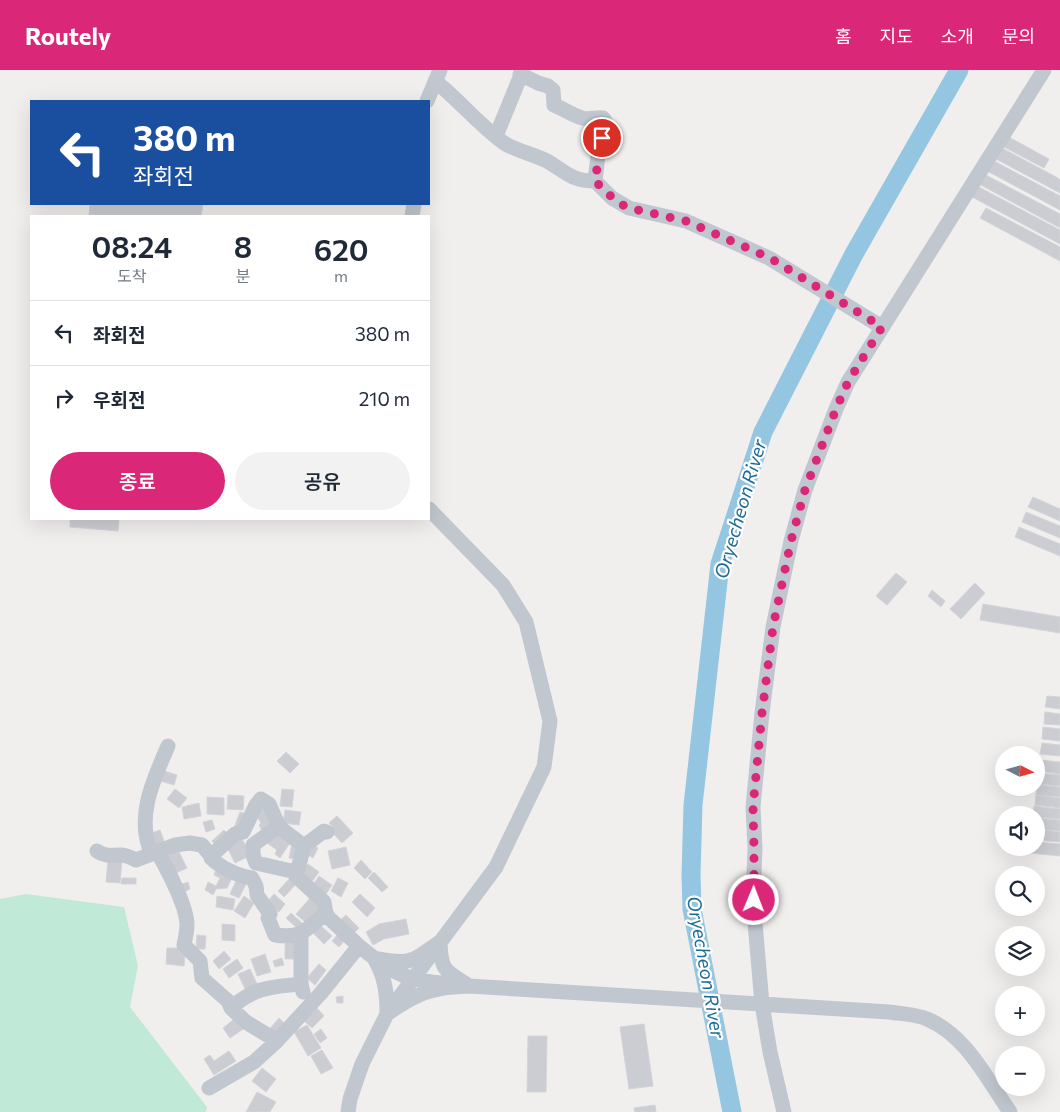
<!DOCTYPE html>
<html lang="ko">
<meta charset="utf-8">
<style>
:root{--surface:#fff;--page:#f2f2f3;--text:#1f2937;--muted:#747a83;--line:#e0e1e3;--accent:#db2777}
body{margin:0;font-family:Commissioner,"Noto Sans KR",sans-serif;background:var(--page);color:var(--text);height:100vh;display:flex;flex-direction:column;font-size:19px;white-space:nowrap}
*{box-sizing:border-box;margin:0}
p{font-size:16px;color:var(--muted)}
.icon{flex:none;width:28px;height:28px;fill:none;stroke:currentColor;stroke-width:2;stroke-linecap:round;stroke-linejoin:round}
.map{position:relative;flex:1;overflow:hidden}
.panel{position:absolute;left:30px;top:145px;width:400px;height:305px;display:flex;flex-direction:column;background:var(--surface);border-radius:0px;box-shadow:0 5px 20px #0002}
.panel>*{flex:none}
.banner{position:absolute;left:30px;top:30px;width:400px;height:105px;border-radius:0px;box-shadow:0 5px 20px #0002;background:#1a4fa0;color:#fff;overflow:hidden}
.needle{width:32px;rotate:96deg}
.fabs{position:absolute;left:995px;top:676px;display:grid;gap:10px}
.fabs a{display:grid;place-items:center;width:50px;height:50px;border-radius:50%;background:var(--surface);box-shadow:0 5px 20px #0002;font-size:25px}
.pin{position:absolute;display:grid;place-items:center;width:42px;height:42px;color:#fff;margin:-21px;border:2px solid #fff;border-radius:50%;box-shadow:0 1px 5px #0007}
.me{position:absolute;width:55px;margin:-28px;rotate:1deg;stroke-linejoin:round;filter:drop-shadow(0 0 4px #0008)}
.turn{display:flex;align-items:center;gap:18px;height:105px;padding:0 20px;font-size:22px}
.turn .icon{width:65px;height:65px;stroke-width:2.5}
.turn b{display:block;font-size:35px;line-height:42px}
.eta{display:flex;justify-content:space-evenly;align-items:center;height:85px;text-align:center}
.eta b{font-size:30px;font-weight:600;line-height:35px}
.cta{display:flex;gap:10px;margin-top:auto;padding:10px 20px}
.cta a{flex:1;height:58px;border-radius:30px;background:var(--accent);color:#fff;font-size:20px;font-weight:600;line-height:58px;text-align:center}
.cta a+a{background:var(--page);color:var(--text)}
ul{padding:0;list-style:none}
li{display:flex;align-items:center;gap:15px;height:65px;padding:0 20px;border-top:1px solid var(--line)}
li div{flex:1}
li b{display:block;font-size:19px}
li em{font-style:normal}
header{display:flex;align-items:center;gap:30px;box-sizing:border-box;height:70px;padding:0 25px;background:var(--accent);color:#fff}
header strong{font-size:24px}
nav{display:flex;gap:28px;margin-inline-start:auto;font-size:18px}
.map>svg:first-child{display:block}
.green{fill:#c1e9d7}
.lines{fill:none;stroke-linecap:round;stroke-linejoin:round}
.river{stroke:#94c6e1;stroke-width:19}
.building{fill:#cccdd2;stroke:#d3d4d9}
.minor{stroke:#c1c7cf;stroke-width:15}
.route{stroke:#db2777;stroke-width:9;stroke-dasharray:0 16.2}
.labels{text-anchor:middle;stroke-width:4.5;stroke-linejoin:round;paint-order:stroke}
.water-label{font-size:19px;font-style:italic;fill:#1d6c98;stroke:#fff}
</style>
<header>
<strong>Routely</strong>
<nav><a>홈</a><a>지도</a><a>소개</a><a>문의</a></nav>
</header>
<div class="map">
<svg width="1060" height="1042" viewBox="0 0 1060 1042">
<rect width="100%" height="100%" fill="#f1efee"/>
<!-- green -->
<path class="green" d="M 26,824 L 124,837 L 138,896 L 130,937 L 207,1037 L 206,1042 L 0,1042 L 0,829 Z"/>
<g class="lines">
<!-- river -->
<path class="river" d="M 732,1042 L 692,839 L 691,805 L 693,735 L 720,494 L 763,362 L 854,184 L 959,0"/>
</g>
<!-- building -->
<path class="building" d="M 1007,66 L 1049,89 L 1044,98 L 1002,76 Z
M 1000,77 L 1058,108 L 1060,110 L 1060,123 L 994,88 Z
M 992,90 L 1060,126 L 1060,140 L 987,101 Z
M 984,104 L 1060,144 L 1060,158 L 979,114 Z
M 977,116 L 1060,160 L 1060,174 L 972,127 Z
M 90,134 L 203,134 L 201,146 L 106,146 L 89,145 Z
M 986,138 L 1060,177 L 1060,191 L 980,148 Z
M 1033,427 L 1060,439 L 1060,451 L 1028,437 Z
M 1026,442 L 1060,456 L 1060,468 L 1022,452 Z
M 70,449 L 119,449 L 118,461 L 70,457 Z
M 1019,457 L 1060,474 L 1060,486 L 1015,467 Z
M 896,503 L 907,512 L 887,535 L 876,526 Z
M 975,513 L 985,523 L 961,549 L 950,539 Z
M 932,520 L 945,531 L 941,537 L 928,526 Z
M 983,534 L 1060,547 L 1060,563 L 980,550 Z
M 1047,626 L 1060,627 L 1060,639 L 1045,637 Z
M 1045,642 L 1060,644 L 1060,655 L 1044,654 Z
M 1043,657 L 1060,659 L 1060,671 L 1042,669 Z
M 1042,673 L 1060,675 L 1060,686 L 1040,684 Z
M 286,682 L 299,694 L 290,703 L 277,691 Z
M 1040,690 L 1060,692 L 1060,704 L 1039,701 Z
M 161,700 L 177,705 L 174,715 L 157,710 Z
M 1038,703 L 1060,705 L 1060,716 L 1037,714 Z
M 1037,715 L 1060,717 L 1060,727 L 1036,725 Z
M 175,719 L 187,728 L 179,738 L 167,729 Z
M 282,719 L 294,720 L 292,737 L 280,736 Z
M 228,725 L 244,726 L 243,740 L 227,739 Z
M 1036,725 L 1060,728 L 1060,738 L 1035,735 Z
M 207,727 L 224,728 L 224,745 L 207,744 Z
M 199,733 L 201,746 L 184,749 L 182,737 Z
M 1034,736 L 1060,739 L 1060,749 L 1036,747 L 1036,745 L 1033,745 Z
M 266,737 L 276,755 L 263,763 L 259,755 L 261,753 L 255,743 Z
M 285,740 L 301,742 L 299,755 L 283,753 Z
M 240,742 L 246,744 L 240,760 L 234,758 Z
M 337,746 L 353,763 L 342,773 L 330,760 L 333,757 L 329,753 Z
M 1036,748 L 1060,750 L 1060,761 L 1036,759 Z
M 212,750 L 215,759 L 206,762 L 203,752 Z
M 1036,759 L 1060,762 L 1060,772 L 1036,770 Z
M 160,760 L 165,774 L 154,778 L 149,764 Z
M 224,760 L 230,766 L 217,777 L 212,771 Z
M 275,763 L 290,773 L 280,788 L 275,784 L 277,780 L 267,773 Z
M 242,769 L 251,785 L 235,793 L 227,777 Z
M 1036,772 L 1060,774 L 1060,786 L 1030,783 L 1030,778 L 1036,778 Z
M 292,773 L 299,775 L 296,789 L 289,788 Z
M 311,774 L 318,778 L 313,788 L 305,783 Z
M 346,777 L 350,795 L 332,799 L 328,781 Z
M 177,778 L 187,798 L 176,803 L 166,784 Z
M 108,790 L 122,791 L 120,813 L 106,812 Z
M 361,790 L 372,802 L 365,809 L 354,798 Z
M 308,794 L 319,802 L 311,813 L 299,805 Z
M 217,797 L 232,808 L 227,818 L 216,819 L 213,825 L 205,820 L 208,812 L 216,816 L 220,808 L 214,805 Z
M 374,802 L 388,817 L 382,822 L 368,808 Z
M 292,806 L 298,812 L 284,827 L 278,821 Z
M 319,806 L 332,815 L 326,824 L 313,815 Z
M 122,808 L 136,808 L 136,814 L 121,814 Z
M 338,808 L 348,813 L 341,827 L 331,821 Z
M 237,809 L 246,814 L 239,828 L 230,824 Z
M 188,812 L 190,819 L 184,822 L 182,814 Z
M 274,824 L 285,834 L 279,842 L 267,832 Z
M 360,824 L 375,838 L 367,847 L 352,832 Z
M 217,826 L 235,829 L 233,840 L 216,837 Z
M 244,826 L 254,833 L 245,848 L 234,841 Z
M 312,826 L 322,836 L 306,853 L 296,844 Z
M 291,843 L 302,853 L 297,858 L 286,848 Z
M 346,845 L 359,858 L 353,864 L 339,851 Z
M 406,849 L 409,864 L 384,869 L 373,875 L 366,862 L 379,854 Z
M 222,854 L 235,855 L 235,871 L 222,870 Z
M 320,855 L 332,866 L 324,874 L 313,863 Z
M 339,863 L 346,869 L 339,877 L 332,871 Z
M 197,865 L 206,866 L 205,879 L 196,879 Z
M 285,870 L 299,870 L 298,889 L 285,889 Z
M 167,878 L 179,878 L 179,881 L 185,881 L 184,896 L 166,894 Z
M 224,881 L 231,889 L 219,899 L 213,891 Z
M 265,884 L 271,902 L 257,906 L 251,889 Z
M 282,888 L 284,895 L 275,897 L 273,891 Z
M 237,889 L 243,898 L 229,908 L 223,899 Z
M 319,894 L 326,900 L 315,915 L 307,908 Z
M 250,899 L 258,916 L 246,921 L 238,904 Z
M 343,926 L 343,933 L 337,933 L 336,927 Z
M 317,938 L 324,946 L 312,958 L 304,951 Z
M 238,946 L 246,957 L 230,968 L 223,958 Z
M 279,948 L 285,954 L 274,966 L 268,961 Z
M 644,954 L 653,1016 L 629,1019 L 620,957 Z
M 307,955 L 321,978 L 308,986 L 294,962 Z
M 321,959 L 327,968 L 320,973 L 314,964 Z
M 528,966 L 547,966 L 546,1022 L 527,1022 Z
M 322,980 L 333,998 L 321,1004 L 311,986 Z
M 229,981 L 236,991 L 214,1005 L 204,989 L 210,985 L 214,991 Z
M 262,998 L 276,1009 L 266,1022 L 252,1011 Z
M 257,1022 L 276,1032 L 270,1042 L 246,1042 Z
M 655,1035 L 656,1042 L 635,1042 L 634,1038 Z"/>
<g class="lines">
<!-- minor -->
<path class="minor" d="M 520,4 L 538,13 L 548,16 L 553,20 L 554,35 C 564,39 572,45 582,48 C 588,50 596,47 603,48 L 605,51 L 598,86 L 595,111
M 435,11 C 459,30 479,55 504,73 C 517,81 533,84 547,91 C 566,102 571,111 595,111 L 612,128 L 629,138 L 686,151 L 769,188 L 882,257
M 427,31 L 440,0
M 496,66 L 523,0
M 412,146 L 414,134
M 279,756 L 253,775 L 253,785 L 256,793 L 296,802
M 327,762 L 324,761 L 304,776 L 296,806 L 324,832 L 326,843 L 329,848 L 359,876
M 304,776 L 279,757 L 269,734 L 261,729 L 256,735 L 243,762 L 235,764 L 211,786 L 211,788 C 221,798 238,806 252,808 L 256,816 L 257,825 L 270,844 L 268,848 L 275,865 C 303,869 306,859 326,843
M 97,781 C 105,787 111,785 121,785 C 125,785 132,788 136,790 L 175,775 L 190,773 L 202,775 L 211,786
M 157,781 C 167,799 187,835 187,855 C 187,862 185,869 184,875 L 200,891 L 202,908 L 228,931 L 231,938 L 246,952 L 277,971
M 152,784 C 135,749 153,710 168,676
M 301,864 L 301,914 L 303,922
M 440,872 C 441,902 445,900 469,916 C 432,917 417,923 387,944 C 387,923 385,906 374,888 C 410,895 410,893 440,872 Z
M 231,938 C 255,917 271,917 301,914
M 209,1018 L 254,992 L 276,972 L 321,923 L 359,876 C 375,889 391,902 411,908 C 429,913 450,914 469,916 L 889,942 C 902,944 916,944 927,949 C 966,965 987,1009 1010,1042
M 348,1042 L 350,1029 L 362,994 L 387,944 L 496,797 L 544,697 L 550,651 L 526,552 L 503,515 L 429,439
M 784,1042 L 770,982 L 762,934 L 753,830 L 755,778 L 753,737 L 762,643 L 773,557 L 791,471 L 805,420 L 836,339 L 848,312 L 1044,0"/>
</g>
<g class="lines">
<!-- route -->
<path class="route" d="M 602,68 L 595,111 L 617,132 L 629,138 L 686,151 L 770,188 L 882,257 L 848,312 L 836,339 L 805,420 L 791,471 L 773,557 L 762,643 L 753,737 L 754,778 L 754,830"/>
</g>
<g class="labels">
<!-- water labels -->
<g class="water-label">
<text transform="translate(740 439) rotate(-74)" y="7">Oryecheon River</text>
<text transform="translate(706 897) rotate(80)" y="7">Oryecheon River</text>
</g>
</g>
</svg>
<div class="fabs">
<a><svg class="needle" viewBox="-14 -14 28 28"><path d="M0-13l5 13h-10z" fill="#e53935"/><path d="M0 13l5-13h-10z" fill="#747a83"/></svg></a>
<a><svg class="icon" aria-label="sound" viewBox="0 0 24 24"><path d="M4 9h4l5-4v14l-5-4H4zM17 9q2 3 0 6"/></svg></a>
<a><svg class="icon" aria-label="search" viewBox="0 0 24 24"><circle cx="10" cy="10" r="6"/><path d="M15 15l6 6"/></svg></a>
<a><svg class="icon" aria-label="layers" viewBox="0 0 24 24"><path d="M12 4l9 5-9 5-9-5zM3 14l9 5 9-5"/></svg></a>
<a>+</a>
<a>−</a>
</div>
<div class="pin" style="left:602px;top:68px;background:#d93025"><svg class="icon" aria-label="arrive" viewBox="0 0 24 24"><path d="M6 21V4h12l-3 4 3 4H6"/></svg></div>
<svg class="me" style="left:754px;top:830px" viewBox="-20 -20 40 40"><circle r="17" fill="#db2777" stroke="#fff" stroke-width="3"/><path d="M0-11L8 9 0 5-8 9z" fill="#fff"/></svg>
<div class="banner">
<div class="turn"><svg class="icon" aria-label="left" viewBox="0 0 24 24"><path d="M17 20v-9H6M10 6l-5 5 5 5"/></svg><div><b>380 m</b>좌회전</div></div>
</div>
<section class="panel">
<div class="eta">
<div><b>08:24</b><p>도착</p></div>
<div><b>8</b><p>분</p></div>
<div><b>620</b><p>m</p></div>
</div>
<ul>
<li><svg class="icon" aria-label="left" viewBox="0 0 24 24"><path d="M17 20v-9H6M10 6l-5 5 5 5"/></svg><div><b>좌회전</b></div><em>380 m</em></li>
<li><svg class="icon" aria-label="right" viewBox="0 0 24 24"><path d="M7 20v-9h11M14 6l5 5-5 5"/></svg><div><b>우회전</b></div><em>210 m</em></li>
</ul>
<div class="cta"><a>종료</a><a>공유</a></div>
</section>
</div>
